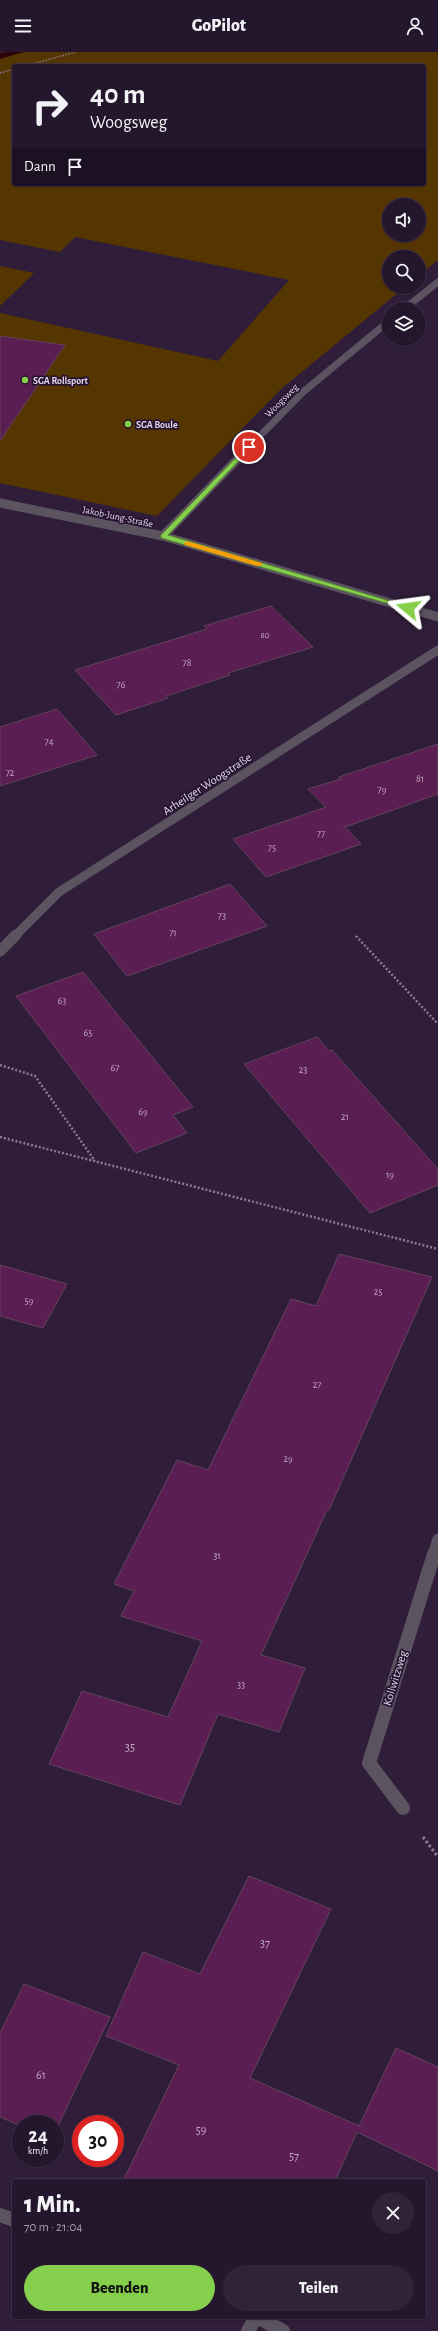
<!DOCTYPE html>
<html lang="de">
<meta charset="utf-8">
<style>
:root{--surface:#24162c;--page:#302338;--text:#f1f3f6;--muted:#a39fa9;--line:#413548;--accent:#85cf4c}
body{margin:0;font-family:"Alegreya Sans",sans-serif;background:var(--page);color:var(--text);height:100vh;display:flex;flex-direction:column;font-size:15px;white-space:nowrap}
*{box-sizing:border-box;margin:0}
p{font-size:13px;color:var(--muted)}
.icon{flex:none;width:22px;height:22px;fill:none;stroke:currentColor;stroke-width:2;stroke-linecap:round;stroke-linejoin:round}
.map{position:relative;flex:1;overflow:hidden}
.side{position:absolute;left:12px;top:2127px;width:414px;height:140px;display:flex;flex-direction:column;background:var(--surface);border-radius:4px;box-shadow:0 1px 3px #0004,0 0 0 1px var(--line)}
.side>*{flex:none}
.banner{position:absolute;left:12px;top:12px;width:414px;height:122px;border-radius:4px;box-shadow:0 1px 3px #0004,0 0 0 1px var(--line);background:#24162c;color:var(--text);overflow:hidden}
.fabs{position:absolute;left:382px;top:146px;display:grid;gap:8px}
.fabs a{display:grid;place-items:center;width:44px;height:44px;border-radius:50%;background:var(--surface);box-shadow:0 1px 3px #0004,0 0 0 1px var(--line);font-size:20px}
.speed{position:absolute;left:12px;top:2063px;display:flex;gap:8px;font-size:20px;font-weight:700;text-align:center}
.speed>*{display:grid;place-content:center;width:52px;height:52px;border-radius:50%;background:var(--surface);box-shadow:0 1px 3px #0004,0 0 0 1px var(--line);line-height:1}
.speed small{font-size:10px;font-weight:400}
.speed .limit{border:6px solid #d22;background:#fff;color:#111}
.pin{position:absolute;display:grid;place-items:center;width:34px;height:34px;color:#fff;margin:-17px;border:2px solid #fff;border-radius:50%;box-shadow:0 1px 4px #0007}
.me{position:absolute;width:44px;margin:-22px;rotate:286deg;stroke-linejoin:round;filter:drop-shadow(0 0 3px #0008)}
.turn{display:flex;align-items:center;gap:14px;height:84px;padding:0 12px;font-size:18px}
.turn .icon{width:52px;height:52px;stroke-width:2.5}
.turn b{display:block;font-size:28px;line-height:34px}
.then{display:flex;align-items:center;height:38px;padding:0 12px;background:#0003;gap:8px;font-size:15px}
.round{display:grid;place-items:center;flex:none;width:42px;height:42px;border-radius:21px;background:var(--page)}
.headline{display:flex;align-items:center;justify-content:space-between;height:68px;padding:0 12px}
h1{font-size:24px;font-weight:800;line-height:30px}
.action{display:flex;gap:8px;margin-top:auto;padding:8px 12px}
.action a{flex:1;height:46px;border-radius:24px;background:var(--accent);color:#111;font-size:16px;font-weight:800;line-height:46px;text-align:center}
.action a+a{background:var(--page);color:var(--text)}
header{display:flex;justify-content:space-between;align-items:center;height:52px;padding:0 12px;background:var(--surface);font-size:18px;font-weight:800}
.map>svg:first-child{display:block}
.green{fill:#563600;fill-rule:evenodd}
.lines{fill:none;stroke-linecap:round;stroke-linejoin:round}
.stream{fill:#2d040c;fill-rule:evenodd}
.building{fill:#5b1e52;stroke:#63435c}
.path-far2{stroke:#8a7a92;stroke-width:1.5;stroke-dasharray:1.5 1.5;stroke-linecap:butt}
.path-far1{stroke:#8a7a92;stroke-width:2.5;stroke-dasharray:2 2;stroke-linecap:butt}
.path{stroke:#8a7a92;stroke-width:3;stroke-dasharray:2.5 2.5;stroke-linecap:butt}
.minor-far3{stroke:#5c5361;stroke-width:7}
.minor-far2{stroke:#5c5361;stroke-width:9}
.minor-far1{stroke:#5c5361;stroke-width:11}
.minor{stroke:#5c5361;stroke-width:14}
.route{fill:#85cf4c;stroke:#568731}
.slow{fill:#f59e0b}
.poi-dot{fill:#85cf4c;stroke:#261330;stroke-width:1.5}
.labels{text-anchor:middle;stroke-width:3.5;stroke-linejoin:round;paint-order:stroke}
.far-number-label{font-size:9px;fill:#c0a7c2}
.far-poi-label{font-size:10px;font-weight:bold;fill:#e2d5e8;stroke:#261330;text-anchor:start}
.far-street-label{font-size:10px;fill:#e2d5e8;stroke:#261330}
.number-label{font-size:10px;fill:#c0a7c2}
.street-label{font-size:12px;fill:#e2d5e8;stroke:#261330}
.near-number-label{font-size:12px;fill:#c0a7c2}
</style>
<header><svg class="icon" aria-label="menu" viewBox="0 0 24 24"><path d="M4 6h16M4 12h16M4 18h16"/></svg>GoPilot<svg class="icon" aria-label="person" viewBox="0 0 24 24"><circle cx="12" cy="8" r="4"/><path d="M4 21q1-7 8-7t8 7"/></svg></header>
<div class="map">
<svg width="438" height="2279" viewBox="0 0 438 2279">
<rect width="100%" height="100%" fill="#301d3a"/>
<!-- green -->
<path class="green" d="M 0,0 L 438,0 L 438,208 L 419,224 L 419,205 L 389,205 L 389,235 L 405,235 L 280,338 L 157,464 L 0,431 L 0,261 L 218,309 L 289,228 L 75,185 L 60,200 L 0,188 ZM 14,14 L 424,14 L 424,132 L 14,132 ZM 389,153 L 419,153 L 419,183 L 389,183 Z
M 0,214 L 34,221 L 0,254 Z"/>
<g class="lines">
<!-- stream -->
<path class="stream" d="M 6,0 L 24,0 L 0,7 L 0,1 Z"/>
</g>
<!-- building -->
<path class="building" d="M 0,284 L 65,293 L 0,389 Z
M 271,554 L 313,595 L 228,621 L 230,623 L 166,644 L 168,646 L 116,663 L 75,618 L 207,577 L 204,574 Z
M 57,657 L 97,703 L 0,734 L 0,675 Z
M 438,692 L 438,742 L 345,775 L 343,773 L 361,792 L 266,825 L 233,787 L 326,755 L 308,737 L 341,727 L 339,725 Z
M 230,832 L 267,874 L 127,924 L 94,882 Z
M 83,920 L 193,1055 L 173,1063 L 187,1081 L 136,1101 L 16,944 Z
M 317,985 L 329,999 L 332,998 L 438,1117 L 438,1133 L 370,1161 L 244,1012 Z
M 339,1202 L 432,1225 L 329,1458 L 327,1458 L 261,1603 L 305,1616 L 279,1680 L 218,1662 L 180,1753 L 49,1712 L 82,1639 L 168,1665 L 202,1589 L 121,1564 L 134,1539 L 114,1532 L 177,1408 L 208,1418 L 291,1247 L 316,1254 Z
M 0,1213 L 67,1232 L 43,1276 L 0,1264 Z
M 249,1824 L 331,1857 L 250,2026 L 359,2074 L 396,1996 L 438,2015 L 438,2119 L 357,2080 L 335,2129 L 123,2129 L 179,2013 L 106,1984 L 143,1900 L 200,1922 Z
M 24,1932 L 110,1965 L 55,2080 L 55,2072 L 21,2072 L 21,2074 L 0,2065 L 0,1981 Z"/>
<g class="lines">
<!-- path-far2 -->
<path class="path-far2" d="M 25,14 L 76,0
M 0,21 L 14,17"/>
<!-- path-far1 -->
<path class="path-far1" d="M 356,884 L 438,972
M 0,1013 L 35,1024 L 95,1109
M 0,1085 L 438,1197"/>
<!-- path -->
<path class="path" d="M 423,1785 L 438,1805"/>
<!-- minor-far3 -->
<path class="minor-far3" d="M 404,257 L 438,230
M 252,392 L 303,340 L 389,269"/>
<!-- minor-far2 -->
<path class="minor-far2" d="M 0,451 L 163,484 L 438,565
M 163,484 L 253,391
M 15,884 L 59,840 L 438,598"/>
<!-- minor-far1 -->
<path class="minor-far1" d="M 0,899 L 16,883
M 433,1503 L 438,1487"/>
<!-- minor -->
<path class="minor" d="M 403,1756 L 369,1711 L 434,1502
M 0,2163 L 14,2168
M 257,2265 L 283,2279
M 248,2279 L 256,2265"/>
</g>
<!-- route -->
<path class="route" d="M 247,394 L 252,395 L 168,483 L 410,555 L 410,558 L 161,486 L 161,483 Z"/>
<!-- slow -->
<path class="slow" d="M 187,489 L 262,511 L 263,513 L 257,514 L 185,493 L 184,491 Z"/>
<!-- markers -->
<g class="poi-dot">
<circle cx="25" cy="328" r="4"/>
<circle cx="128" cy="372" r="4"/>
</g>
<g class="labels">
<!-- far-number labels -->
<g class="far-number-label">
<text x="265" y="586">80</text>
</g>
<!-- far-poi labels -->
<g class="far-poi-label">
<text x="33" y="332">SGA Rollsport</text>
<text x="136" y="376">SGA Boule</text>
</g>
<!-- far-street labels -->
<g class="far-street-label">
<text transform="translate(281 348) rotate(-45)" y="4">Woogsweg</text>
<text transform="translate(118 464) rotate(12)" y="4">Jakob-Jung-Straße</text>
</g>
<!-- number labels -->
<g class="number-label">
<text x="187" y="614">78</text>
<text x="121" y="636">76</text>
<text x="49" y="693">74</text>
<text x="10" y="724">72</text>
<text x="420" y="730">81</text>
<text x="382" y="741">79</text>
<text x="321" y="785">77</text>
<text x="272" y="799">75</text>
<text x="222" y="867">73</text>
<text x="173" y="884">71</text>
<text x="62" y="952">63</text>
<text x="88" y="984">65</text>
<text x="115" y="1019">67</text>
<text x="303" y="1021">23</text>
<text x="143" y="1063">69</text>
<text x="345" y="1068">21</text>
<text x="390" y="1126">19</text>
<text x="378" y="1243">25</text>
<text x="29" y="1252">59</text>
<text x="317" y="1336">27</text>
<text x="288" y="1410">29</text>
<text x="217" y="1507">31</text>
<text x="241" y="1636">33</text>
</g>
<!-- street labels -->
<g class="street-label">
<text transform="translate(207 732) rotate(-33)" y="4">Arheilger Woogstraße</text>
<text transform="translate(395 1626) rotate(-73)" y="4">Kollwitzweg</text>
</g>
<!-- near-number labels -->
<g class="near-number-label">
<text x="130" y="1699">35</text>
<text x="265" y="1895">37</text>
<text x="41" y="2027">61</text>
<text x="201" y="2082">59</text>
<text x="294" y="2108">57</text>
</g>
</g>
</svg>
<div class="fabs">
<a><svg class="icon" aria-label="sound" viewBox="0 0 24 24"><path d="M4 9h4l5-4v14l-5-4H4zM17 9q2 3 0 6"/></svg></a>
<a><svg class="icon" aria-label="search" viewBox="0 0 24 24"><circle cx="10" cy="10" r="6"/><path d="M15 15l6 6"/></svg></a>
<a><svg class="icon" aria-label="layers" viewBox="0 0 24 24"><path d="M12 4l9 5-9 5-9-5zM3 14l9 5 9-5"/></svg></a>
</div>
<div class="speed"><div>24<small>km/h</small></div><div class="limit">30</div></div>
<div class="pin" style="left:249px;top:395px;background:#d93025"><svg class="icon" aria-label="arrive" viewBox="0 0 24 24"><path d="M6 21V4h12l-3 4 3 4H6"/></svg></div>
<svg class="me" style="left:408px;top:556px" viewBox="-20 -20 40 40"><path d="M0-17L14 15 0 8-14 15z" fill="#85cf4c" stroke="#fff" stroke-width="4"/></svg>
<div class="banner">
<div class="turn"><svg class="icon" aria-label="right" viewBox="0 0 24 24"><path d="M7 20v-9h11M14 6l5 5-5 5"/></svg><div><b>40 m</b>Woogsweg</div></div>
<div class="then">Dann<svg class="icon" aria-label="arrive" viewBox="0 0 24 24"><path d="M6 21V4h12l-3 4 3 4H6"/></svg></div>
</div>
<section class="side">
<div class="headline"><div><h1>1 Min.</h1><p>70 m · 21:04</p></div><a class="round"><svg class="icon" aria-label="close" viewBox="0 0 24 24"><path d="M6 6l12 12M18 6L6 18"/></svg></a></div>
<div class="action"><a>Beenden</a><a>Teilen</a></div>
</section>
</div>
